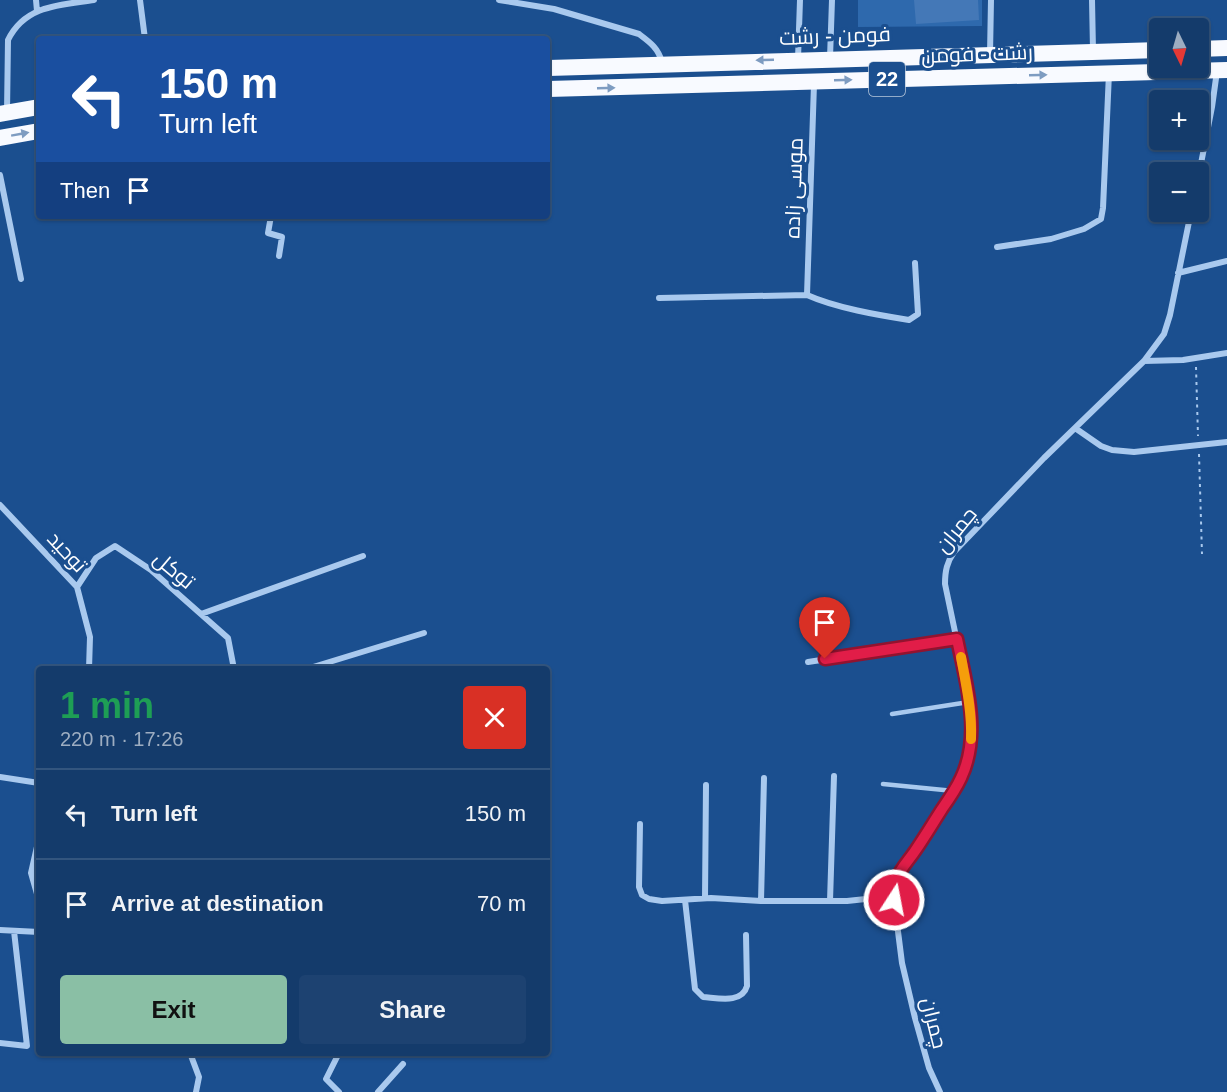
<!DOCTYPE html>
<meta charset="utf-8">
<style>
:root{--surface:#143b6b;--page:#1d4271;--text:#f1f3f6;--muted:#9dadc1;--line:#33557e;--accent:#8abfa5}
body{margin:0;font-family:Arial,Cairo,sans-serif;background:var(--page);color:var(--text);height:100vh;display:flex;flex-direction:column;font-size:22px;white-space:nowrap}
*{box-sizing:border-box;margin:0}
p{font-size:20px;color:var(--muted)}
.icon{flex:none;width:33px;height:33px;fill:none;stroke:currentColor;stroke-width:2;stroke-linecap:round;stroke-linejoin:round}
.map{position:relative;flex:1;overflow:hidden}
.side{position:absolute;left:36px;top:666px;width:514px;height:390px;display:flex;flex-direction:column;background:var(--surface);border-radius:6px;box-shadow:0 2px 4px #0004,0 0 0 2px var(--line)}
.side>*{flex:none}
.top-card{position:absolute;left:36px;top:36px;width:514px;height:183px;border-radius:6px;box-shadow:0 2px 4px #0004,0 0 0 2px var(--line);background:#1a4fa0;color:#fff;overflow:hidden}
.needle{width:39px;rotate:175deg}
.buttons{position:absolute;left:1149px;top:18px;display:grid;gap:12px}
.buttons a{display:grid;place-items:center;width:60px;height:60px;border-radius:6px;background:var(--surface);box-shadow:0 2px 4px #0004,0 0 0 2px var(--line);font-size:30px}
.pin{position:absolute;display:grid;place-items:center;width:51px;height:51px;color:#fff;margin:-62px -26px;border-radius:50% 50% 50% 0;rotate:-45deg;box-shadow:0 0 6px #0007}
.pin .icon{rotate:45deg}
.me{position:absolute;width:66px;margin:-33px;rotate:11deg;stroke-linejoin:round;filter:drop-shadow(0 0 4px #0008)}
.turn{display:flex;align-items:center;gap:21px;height:126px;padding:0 24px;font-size:27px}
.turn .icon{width:78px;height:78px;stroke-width:2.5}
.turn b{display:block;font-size:42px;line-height:51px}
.then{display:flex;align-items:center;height:57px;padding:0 24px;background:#0003;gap:12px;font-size:22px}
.round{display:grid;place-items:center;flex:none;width:63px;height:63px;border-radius:6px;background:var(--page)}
.headline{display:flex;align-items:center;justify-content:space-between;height:102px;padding:0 24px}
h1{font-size:36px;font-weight:700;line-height:45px;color:#1e9e55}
.cta{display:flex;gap:12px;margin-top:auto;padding:12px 24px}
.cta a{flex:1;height:69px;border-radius:6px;background:var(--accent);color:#111;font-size:24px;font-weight:700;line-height:69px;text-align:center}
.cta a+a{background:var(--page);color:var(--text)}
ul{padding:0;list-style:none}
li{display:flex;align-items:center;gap:18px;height:90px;padding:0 24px;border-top:2px solid var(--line)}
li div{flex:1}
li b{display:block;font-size:22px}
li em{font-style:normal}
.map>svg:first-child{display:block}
.green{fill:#2e69ad}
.building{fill:#4478b7}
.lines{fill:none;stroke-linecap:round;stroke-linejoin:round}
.path{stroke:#a9c9ee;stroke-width:2;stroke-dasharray:3 4.5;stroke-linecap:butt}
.service{stroke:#a9c9ee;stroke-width:4.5}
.minor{stroke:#a9c9ee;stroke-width:6}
.trunk{stroke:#f8faff;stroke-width:16}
.oneway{fill:#7e9cc1}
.route-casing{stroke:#92132f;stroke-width:15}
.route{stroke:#e11d48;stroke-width:10}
.slow{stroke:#f59e0b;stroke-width:10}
.labels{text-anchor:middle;stroke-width:6;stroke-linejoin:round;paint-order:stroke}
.shield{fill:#1b4f8f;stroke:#bbcadd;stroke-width:1.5}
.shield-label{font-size:20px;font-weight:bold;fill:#fff}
.street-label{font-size:21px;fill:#fff;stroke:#1b4f8f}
</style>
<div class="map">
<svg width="1227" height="1092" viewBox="0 0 1227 1092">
<rect width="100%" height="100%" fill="#1b4f8f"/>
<!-- green -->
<path class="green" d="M 858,0 L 982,0 L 982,26 L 858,27 Z"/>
<!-- building -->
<path class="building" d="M 914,0 L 978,0 L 979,20 L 916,24 Z"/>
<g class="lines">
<!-- path -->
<path class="path" d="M 1196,367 L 1198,436
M 1199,454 L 1202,554"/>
<!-- service -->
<path class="service" d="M 892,714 L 969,702
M 883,784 L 954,791"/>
<!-- minor -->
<path class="minor" d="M 36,0 L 37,11
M 140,0 L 145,39
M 499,0 L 554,9 L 639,34 C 651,43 658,48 662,62
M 1092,0 L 1093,50
M 990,54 L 991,0
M 830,58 L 832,0
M 798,59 L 800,0
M 7,112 L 8,40 C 25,5 60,5 94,0
M 0,175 L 21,279
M 1198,179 L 1212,107 L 1217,71
M 271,216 L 268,233 L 282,237 L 279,256
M 997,247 L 1051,239 L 1084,229 L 1101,219 L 1103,208 L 1109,73
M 1178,273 L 1227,261
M 807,295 L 814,84
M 659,298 L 807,295 C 836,308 878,315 909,320 L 918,314 L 915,263
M 1144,361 L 1183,360 L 1227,353
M 1075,428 L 1101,446 L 1112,450 L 1134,452 L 1227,442
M 0,505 L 77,587 L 90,637 L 89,669
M 77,587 L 96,558 L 115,546 L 151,570 L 228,638 L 234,669
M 201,614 L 363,556
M 808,662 L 957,639
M 291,669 L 313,667 L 424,633
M 0,777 L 39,783
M 640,824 L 639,887 L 642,895 L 649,899 L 662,901 L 711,898 L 761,901 L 847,901 L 894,896
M 39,838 L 31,873 L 39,901
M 705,898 L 706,785
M 685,900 L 695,989 L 703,997 C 718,998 742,1004 747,986 L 746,935
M 761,901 L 764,778
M 830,901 L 834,776
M 0,930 L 39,932
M 0,1043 L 27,1046 L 14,931
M 190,1053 L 199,1077 L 196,1092
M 339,1092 L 326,1079 L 339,1053
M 378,1092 L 403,1064
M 940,1092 L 929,1068 L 915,1018 L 902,963 L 894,900 L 894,889 L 897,879 L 901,870 L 927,833 L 962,777 L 971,741 L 971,725 L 968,694 L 945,584 C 945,571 947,562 954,552 L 1044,458 L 1144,361 L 1164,334 L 1170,315 L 1191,212"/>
<!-- trunk -->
<path class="trunk" d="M 1198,49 L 1227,48
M 548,68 L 1160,50
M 548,89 L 1227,70
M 0,114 L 39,107
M 0,138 L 39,131"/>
</g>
<!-- one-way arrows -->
<defs><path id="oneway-solid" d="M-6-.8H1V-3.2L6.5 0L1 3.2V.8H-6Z" transform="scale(1.5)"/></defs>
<g class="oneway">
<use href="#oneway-solid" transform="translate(765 60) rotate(178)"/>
<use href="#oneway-solid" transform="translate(1038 75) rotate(-2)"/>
<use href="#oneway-solid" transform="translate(843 80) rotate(-2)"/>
<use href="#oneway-solid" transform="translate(606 88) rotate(-2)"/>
<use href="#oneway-solid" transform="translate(20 134) rotate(-10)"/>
</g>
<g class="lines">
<defs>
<path id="route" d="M 825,659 L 957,639 C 966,683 982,734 961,778 C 956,789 949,799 942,809 C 933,823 924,838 915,851 C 909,860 901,868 897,878 C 894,885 894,893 894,900"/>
</defs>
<!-- route casing -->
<use href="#route" class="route-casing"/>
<!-- route -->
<use href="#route" class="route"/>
<!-- slow -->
<path class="slow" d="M 961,657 C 966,684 972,711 971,739"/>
</g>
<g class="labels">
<!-- shield labels -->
<rect class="shield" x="869" y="62" width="36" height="34" rx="4.5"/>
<g class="shield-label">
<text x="887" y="86">22</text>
</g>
<!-- street labels -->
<g class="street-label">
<text transform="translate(835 36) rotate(-2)" y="7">فومن - رشت</text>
<text transform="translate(977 54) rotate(-2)" y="7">رشت - فومن</text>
<text transform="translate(794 188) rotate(-88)" y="7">موسی زاده</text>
<text transform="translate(956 530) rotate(-51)" y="7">چمران</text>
<text transform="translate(67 552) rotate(47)" y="7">توحید</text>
<text transform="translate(174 570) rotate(40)" y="7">توکل</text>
<text transform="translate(934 1023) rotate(76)" y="7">چمران</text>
</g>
</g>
</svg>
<div class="buttons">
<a><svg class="needle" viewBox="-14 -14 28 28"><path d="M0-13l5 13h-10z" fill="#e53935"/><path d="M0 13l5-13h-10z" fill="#9dadc1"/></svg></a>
<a>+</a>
<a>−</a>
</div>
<div class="pin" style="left:825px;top:659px;background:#d93025"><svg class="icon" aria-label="arrive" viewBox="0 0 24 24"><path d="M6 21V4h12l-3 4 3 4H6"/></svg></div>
<svg class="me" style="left:894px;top:900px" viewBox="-20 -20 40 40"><circle r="17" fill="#e11d48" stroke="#fff" stroke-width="3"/><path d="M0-11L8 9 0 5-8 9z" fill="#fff"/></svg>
<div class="top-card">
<div class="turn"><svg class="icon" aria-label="left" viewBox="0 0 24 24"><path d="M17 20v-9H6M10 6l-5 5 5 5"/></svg><div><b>150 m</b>Turn left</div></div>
<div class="then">Then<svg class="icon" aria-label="arrive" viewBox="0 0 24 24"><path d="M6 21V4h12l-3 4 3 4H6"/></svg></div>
</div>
<section class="side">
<div class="headline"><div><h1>1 min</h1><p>220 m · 17:26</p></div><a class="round" style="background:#d93025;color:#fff"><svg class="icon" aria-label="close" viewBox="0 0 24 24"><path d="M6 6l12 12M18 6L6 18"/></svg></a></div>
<ul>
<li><svg class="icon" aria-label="left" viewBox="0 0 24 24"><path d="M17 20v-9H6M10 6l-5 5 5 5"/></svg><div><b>Turn left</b></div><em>150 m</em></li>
<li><svg class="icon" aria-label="arrive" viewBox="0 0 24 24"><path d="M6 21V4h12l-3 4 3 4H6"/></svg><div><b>Arrive at destination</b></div><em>70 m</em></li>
</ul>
<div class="cta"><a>Exit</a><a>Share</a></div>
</section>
</div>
